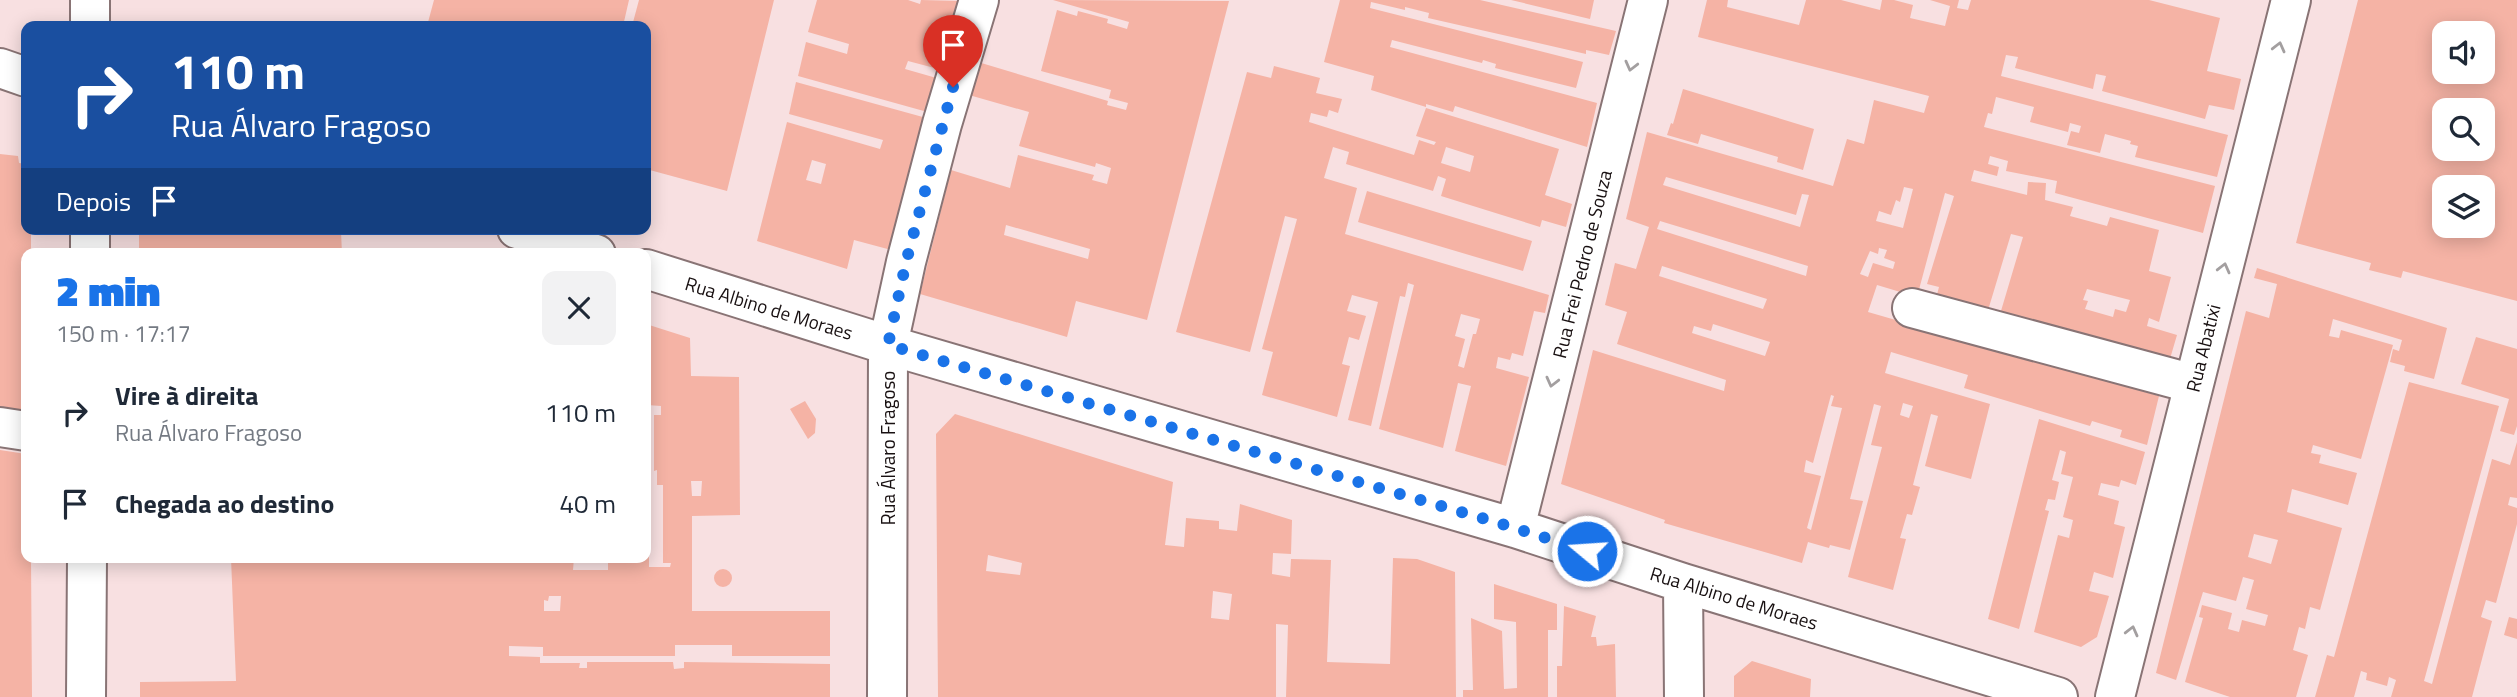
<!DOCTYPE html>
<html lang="pt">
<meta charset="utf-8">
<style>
:root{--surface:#fff;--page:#f2f2f3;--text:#1f2937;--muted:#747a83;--accent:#1a73e8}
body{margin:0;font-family:"Titillium Web",sans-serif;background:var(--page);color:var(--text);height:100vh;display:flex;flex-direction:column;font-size:26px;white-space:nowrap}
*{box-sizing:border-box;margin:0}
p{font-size:23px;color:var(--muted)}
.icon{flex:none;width:38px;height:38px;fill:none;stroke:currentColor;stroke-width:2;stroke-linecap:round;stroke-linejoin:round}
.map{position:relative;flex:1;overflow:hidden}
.panel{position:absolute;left:21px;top:248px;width:630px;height:315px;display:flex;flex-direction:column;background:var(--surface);border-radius:14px;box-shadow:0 4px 18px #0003}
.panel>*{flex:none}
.hud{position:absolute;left:21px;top:21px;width:630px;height:214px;border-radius:14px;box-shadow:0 4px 18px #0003;background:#1a4fa0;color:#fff;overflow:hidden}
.tools{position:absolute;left:2432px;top:21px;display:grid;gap:14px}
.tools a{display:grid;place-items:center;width:63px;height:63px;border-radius:14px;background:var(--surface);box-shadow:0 4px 18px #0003;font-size:35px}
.pin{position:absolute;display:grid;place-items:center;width:60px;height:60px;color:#fff;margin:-72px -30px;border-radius:50% 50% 50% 0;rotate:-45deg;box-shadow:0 0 7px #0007}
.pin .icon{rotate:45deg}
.me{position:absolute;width:77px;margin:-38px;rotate:288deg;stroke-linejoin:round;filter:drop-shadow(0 0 5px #0008)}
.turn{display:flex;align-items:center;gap:24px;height:147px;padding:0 35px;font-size:32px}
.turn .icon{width:91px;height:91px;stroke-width:2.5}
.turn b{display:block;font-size:49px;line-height:60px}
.then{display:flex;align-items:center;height:66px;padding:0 35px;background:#0003;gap:14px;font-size:26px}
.round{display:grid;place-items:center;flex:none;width:74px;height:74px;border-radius:14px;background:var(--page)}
.overview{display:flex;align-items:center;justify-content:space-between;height:119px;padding:0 35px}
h1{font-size:42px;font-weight:800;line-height:52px;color:var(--accent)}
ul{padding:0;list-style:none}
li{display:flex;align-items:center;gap:21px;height:91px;padding:0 35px}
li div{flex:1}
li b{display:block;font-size:26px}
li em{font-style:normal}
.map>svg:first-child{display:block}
.building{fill:#f5b3a5;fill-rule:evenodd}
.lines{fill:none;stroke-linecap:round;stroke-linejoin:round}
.minor-casing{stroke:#897475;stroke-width:42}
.minor{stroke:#fff;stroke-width:38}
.oneway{stroke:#a39fa0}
.route{stroke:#1a73e8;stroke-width:12;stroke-dasharray:0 21.6}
.labels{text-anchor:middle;stroke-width:6;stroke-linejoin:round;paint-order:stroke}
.street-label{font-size:19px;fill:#181011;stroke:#fff}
</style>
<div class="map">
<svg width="2517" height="697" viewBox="0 0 2517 697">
<rect width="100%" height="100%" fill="#f8e0e1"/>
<!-- building -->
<path class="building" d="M 434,0 L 629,0 L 623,26 L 427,26 Z
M 639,0 L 774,0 L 727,191 L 646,169 L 646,26 L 632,26 Z
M 817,0 L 908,0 L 920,4 L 921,0 L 960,1 L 942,70 L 908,61 L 905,69 L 940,79 L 931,113 L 798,76 L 806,42 L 847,54 L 849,44 L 808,32 Z
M 1053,0 L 1229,1 L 1147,320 L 1076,301 L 1067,337 L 920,294 L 951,170 L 1010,188 L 1018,155 L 1094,175 L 1092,180 L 1107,184 L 1111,168 L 1096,163 L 1095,167 L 1019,146 L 1029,112 L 969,95 L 978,62 L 1108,101 L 1107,105 L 1126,110 L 1128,103 L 1109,98 L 1111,90 L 1041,71 L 1057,10 L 1077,16 L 1078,11 L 1108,19 L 1107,23 L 1127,29 L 1129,22 ZM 1006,225 L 1090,249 L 1088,259 L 1004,235 Z
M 1340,0 L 1480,0 L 1616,31 L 1609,55 L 1586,50 L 1586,54 L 1428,18 L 1429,13 L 1405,7 L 1405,10 L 1371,2 L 1370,8 L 1583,62 L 1576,88 L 1495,68 L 1496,64 L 1483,60 L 1482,63 L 1392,40 L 1390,47 L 1597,103 L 1587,147 L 1455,106 L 1453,112 L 1426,104 L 1426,107 L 1371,90 L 1374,76 L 1324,62 Z
M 1511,0 L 1594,0 L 1590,19 Z
M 1707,0 L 1728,0 L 1727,7 L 1799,25 L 1806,0 L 1841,0 L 1880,10 L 1882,0 L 1894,0 L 1913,5 L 1910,18 L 1945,26 L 1950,6 L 1930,0 L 1959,0 L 1957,8 L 1968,10 L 1971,0 L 2149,0 L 2220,18 L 2207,71 L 2241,79 L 2234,110 L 2209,105 L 2205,119 L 2102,91 L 2106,76 L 2096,74 L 2093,89 L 2015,68 L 2018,57 L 2006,55 L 2001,76 L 2228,135 L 2217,177 L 2135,157 L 2138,146 L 2130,144 L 2131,141 L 2105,134 L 2100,153 L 2067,145 L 2071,131 L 2079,133 L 2081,126 L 2070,123 L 2068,132 L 2030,122 L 2034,107 L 1996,97 L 1992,114 L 1988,113 L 1984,127 L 2215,186 L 2203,233 L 2055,193 L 2057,181 L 2006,171 L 2008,161 L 1990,156 L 1988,164 L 1999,167 L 1997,176 L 1974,170 L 1971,181 L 2027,195 L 2028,182 L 2046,183 L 2045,200 L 2073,207 L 2070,216 L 2107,226 L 2110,217 L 2159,230 L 2149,271 L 2171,277 L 2159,322 L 2149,318 L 2147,326 L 2177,335 L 2167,369 L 1998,321 L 2023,237 L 2011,234 L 1986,317 L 1935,302 L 1939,287 L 1927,284 L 1954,196 L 1945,193 L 1917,297 L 1877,285 L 1868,312 L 2159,396 L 2147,445 L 2120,437 L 2122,430 L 2092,421 L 2090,426 L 1964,388 L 1968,375 L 1891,352 L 1885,373 L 1990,404 L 1971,479 L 1925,466 L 1938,416 L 1931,414 L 1913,485 L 1920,487 L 1912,515 L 1907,514 L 1900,538 L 1906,539 L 1893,590 L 1848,577 L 1882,447 L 1871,445 L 1881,406 L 1874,404 L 1850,499 L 1863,501 L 1850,550 L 1830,545 L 1829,548 L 1808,542 L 1802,563 L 1664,523 L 1665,520 L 1561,484 L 1593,350 L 1724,391 L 1726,380 L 1617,344 L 1627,312 L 1605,305 L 1615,263 L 1636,269 L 1649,227 L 1626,219 L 1647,132 L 1833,186 L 1847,139 L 1864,144 L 1874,100 L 1924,113 L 1929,96 L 1698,37 ZM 1666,177 L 1796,215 L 1802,194 L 1809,195 L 1800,227 L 1663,185 ZM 1904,187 L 1913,189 L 1903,228 L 1876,221 L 1879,211 L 1891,215 L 1896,200 L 1900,202 ZM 1660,221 L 1808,266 L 1806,276 L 1657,229 ZM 1879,248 L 1887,250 L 1884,258 L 1895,262 L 1893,269 L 1873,263 L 1868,277 L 1860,274 L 1870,251 L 1878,254 ZM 1662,266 L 1767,299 L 1763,309 L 1659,276 ZM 2087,289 L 2130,300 L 2126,312 L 2115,309 L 2113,317 L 2085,309 L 2088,301 L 2083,300 ZM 1713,324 L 1770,342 L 1765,356 L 1692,333 L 1694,326 L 1711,331 ZM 1831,395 L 1834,396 L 1831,406 L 1842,408 L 1811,530 L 1807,528 L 1821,476 L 1804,472 L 1806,460 L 1813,463 ZM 1903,403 L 1913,406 L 1909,418 L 1900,415 Z
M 2358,0 L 2517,0 L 2517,301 L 2403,271 L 2401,278 L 2369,270 L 2371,263 L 2296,243 ZM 2445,33 L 2483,33 L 2483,72 L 2445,72 ZM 2445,110 L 2483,110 L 2483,149 L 2445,149 ZM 2445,187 L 2483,187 L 2483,226 L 2445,226 Z
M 1274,66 L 1320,78 L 1316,93 L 1342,99 L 1338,113 L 1329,110 L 1327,117 L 1311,113 L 1309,122 L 1414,155 L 1419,140 L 1434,145 L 1436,142 L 1416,136 L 1426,108 L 1559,149 L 1545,195 L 1572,204 L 1566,227 L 1542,220 L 1540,227 L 1441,196 L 1446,179 L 1438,176 L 1433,191 L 1346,164 L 1349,152 L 1333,147 L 1324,178 L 1357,188 L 1345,234 L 1549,295 L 1545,313 L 1534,311 L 1523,356 L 1512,353 L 1510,360 L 1498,357 L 1496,368 L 1529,377 L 1506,466 L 1455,451 L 1471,386 L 1458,383 L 1443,448 L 1379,429 L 1414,285 L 1408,283 L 1405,297 L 1400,296 L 1371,426 L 1348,420 L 1378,302 L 1352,295 L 1347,311 L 1366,316 L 1359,340 L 1349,337 L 1342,364 L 1350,366 L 1337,417 L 1262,395 L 1273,352 L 1262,349 L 1297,219 L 1285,216 L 1250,352 L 1176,332 L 1247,72 L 1271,78 ZM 1446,147 L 1474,156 L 1470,172 L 1441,163 ZM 1461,314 L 1480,319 L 1476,334 L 1473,334 L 1464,368 L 1458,366 L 1465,339 L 1455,336 Z
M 796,82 L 930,119 L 895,251 L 854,240 L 847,269 L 757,241 L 787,122 L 880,149 L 883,140 L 789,114 ZM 812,160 L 826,164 L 821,184 L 806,180 Z
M 1683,89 L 1814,129 L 1803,170 L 1777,162 L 1778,157 L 1701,134 L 1698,144 L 1667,135 L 1671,123 L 1673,124 Z
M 0,154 L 18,156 L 19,163 L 26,164 L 26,229 L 31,229 L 31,254 L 26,254 L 26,411 L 0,407 Z
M 1367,191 L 1532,241 L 1523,271 L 1358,222 Z
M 139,229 L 330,229 L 329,232 L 341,231 L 342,254 L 139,254 Z
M 2257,268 L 2447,328 L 2434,379 L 2404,371 L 2405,366 L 2390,362 L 2393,349 L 2399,351 L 2402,340 L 2333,319 L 2329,336 L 2339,338 L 2341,330 L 2393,345 L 2361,459 L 2313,445 L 2311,453 L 2321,455 L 2319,463 L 2357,473 L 2348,505 L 2292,489 L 2287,512 L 2342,528 L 2320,610 L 2310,607 L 2305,629 L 2299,627 L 2293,650 L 2308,655 L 2296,697 L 2230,697 L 2185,682 L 2203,618 L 2199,617 L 2202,605 L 2232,613 L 2228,629 L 2239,632 L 2242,620 L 2265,626 L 2268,615 L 2246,609 L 2254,580 L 2243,577 L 2236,601 L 2203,592 L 2176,680 L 2156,673 L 2246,311 L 2269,318 L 2277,284 L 2254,278 ZM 2254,534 L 2278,540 L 2271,564 L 2248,557 Z
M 646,324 L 690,338 L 691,376 L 739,377 L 740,515 L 692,516 L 692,611 L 830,611 L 830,656 L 732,656 L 732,645 L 675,645 L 675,656 L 543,656 L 543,647 L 509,646 L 509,656 L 540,657 L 540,663 L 580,663 L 579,668 L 587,668 L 587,662 L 673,662 L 674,669 L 684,668 L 684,662 L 830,664 L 830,697 L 140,697 L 140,682 L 236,681 L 231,558 L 574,558 L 573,570 L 608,570 L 608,558 L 646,558 L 646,410 L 649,411 L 649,567 L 670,567 L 671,563 L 663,563 L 663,485 L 657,485 L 657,470 L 654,471 L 654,415 L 661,415 L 661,406 L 647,405 ZM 691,481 L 702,481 L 701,496 L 692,496 ZM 549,596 L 561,596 L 560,611 L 544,611 L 544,600 L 548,601 Z
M 2476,337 L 2517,349 L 2517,426 L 2514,435 L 2500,431 L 2509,399 L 2461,384 Z
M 2409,382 L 2499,406 L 2424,681 L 2432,684 L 2492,459 L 2510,465 L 2517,442 L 2517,498 L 2510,497 L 2508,505 L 2517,508 L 2517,524 L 2496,603 L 2486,600 L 2481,617 L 2492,621 L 2472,697 L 2391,697 L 2396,680 L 2389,677 L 2387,686 L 2366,680 L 2367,673 L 2361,671 L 2354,697 L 2315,697 L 2327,655 L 2334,657 Z
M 805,401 L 816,419 L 815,433 L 808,439 L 790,409 Z
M 955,414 L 1173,482 L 1165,545 L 1184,547 L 1186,518 L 1219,521 L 1219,529 L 1237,531 L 1240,504 L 1292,520 L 1291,554 L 1273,553 L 1272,574 L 1290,577 L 1291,559 L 1331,560 L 1327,662 L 1390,664 L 1393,558 L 1417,559 L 1455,572 L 1456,697 L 1286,697 L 1288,625 L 1276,624 L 1276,697 L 938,697 L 936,434 ZM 988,555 L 1022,563 L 1020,575 L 986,571 ZM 1213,591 L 1232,594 L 1229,620 L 1211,618 Z
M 2039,419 L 2145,452 L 2136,485 L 2121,480 L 2119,487 L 2101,483 L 2098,495 L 2119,501 L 2114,524 L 2125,527 L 2113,578 L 2094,572 L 2089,591 L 2109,596 L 2097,637 L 2081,647 L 2034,632 L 2058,535 L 2069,538 L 2073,520 L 2063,517 L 2073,477 L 2061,474 L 2066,452 L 2060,450 L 2052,480 L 2059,482 L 2055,500 L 2048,499 L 2045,510 L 2049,511 L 2019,629 L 1988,619 Z
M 0,450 L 26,454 L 26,558 L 31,558 L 32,697 L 0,697 Z
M714 578a9 9 0 1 1 18 0a9 9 0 1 1-18 0Z
M 1494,584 L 1557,604 L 1557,630 L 1548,630 L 1548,697 L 1463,697 L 1463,690 L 1473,690 L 1471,618 L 1502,631 L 1504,689 L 1517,688 L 1516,622 L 1494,619 Z
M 1564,606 L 1596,616 L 1591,637 L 1596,637 L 1597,646 L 1615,644 L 1616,697 L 1557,697 L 1557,666 L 1562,666 Z
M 2509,617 L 2517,619 L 2517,639 L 2504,635 Z
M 1752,661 L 1811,679 L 1810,697 L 1734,697 L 1734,676 Z"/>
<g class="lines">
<defs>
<path id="minor" d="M 90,0 L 90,26
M 0,68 L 26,77
M 517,229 L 596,254
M 90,254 L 90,229
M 646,269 L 888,345 L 1515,528 L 1683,583 L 2058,697
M 1912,308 L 2194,384
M 0,427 L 26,431
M 1515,528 L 1648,0
M 1683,583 L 1684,697
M 86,697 L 87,558
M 887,697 L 888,345 L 906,262 L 942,124 L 979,0
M 2115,697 L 2291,0"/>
</defs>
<!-- minor casing -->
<use href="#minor" class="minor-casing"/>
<!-- minor -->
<use href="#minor" class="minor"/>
</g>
<!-- one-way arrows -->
<defs><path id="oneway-chevron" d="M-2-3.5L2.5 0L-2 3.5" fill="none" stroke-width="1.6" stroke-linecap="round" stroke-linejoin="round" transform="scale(1.75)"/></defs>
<g class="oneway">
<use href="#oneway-chevron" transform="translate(2279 47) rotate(-76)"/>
<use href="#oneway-chevron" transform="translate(1631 66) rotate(104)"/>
<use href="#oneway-chevron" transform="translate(2224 268) rotate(-76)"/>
<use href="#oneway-chevron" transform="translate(1552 382) rotate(104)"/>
<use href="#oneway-chevron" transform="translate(2132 631) rotate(-76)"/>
</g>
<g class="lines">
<!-- route -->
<path class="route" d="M 953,87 L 906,262 L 888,345 L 1489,520 L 1587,551"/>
</g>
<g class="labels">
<!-- street labels -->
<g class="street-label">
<text transform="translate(1582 264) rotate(-76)" y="7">Rua Frei Pedro de Souza</text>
<text transform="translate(769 308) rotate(17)" y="7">Rua Albino de Moraes</text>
<text transform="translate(2203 348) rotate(-76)" y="7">Rua Abatixi</text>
<text transform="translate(888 448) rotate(-90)" y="7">Rua Álvaro Fragoso</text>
<text transform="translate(1734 598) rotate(17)" y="7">Rua Albino de Moraes</text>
</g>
</g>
</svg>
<div class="tools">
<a><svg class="icon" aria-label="sound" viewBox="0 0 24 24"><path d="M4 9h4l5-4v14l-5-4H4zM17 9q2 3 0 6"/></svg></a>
<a><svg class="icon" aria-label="search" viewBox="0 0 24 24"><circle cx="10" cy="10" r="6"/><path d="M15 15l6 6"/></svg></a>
<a><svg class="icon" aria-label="layers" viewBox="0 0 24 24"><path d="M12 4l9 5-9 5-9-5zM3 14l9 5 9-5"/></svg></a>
</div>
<div class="pin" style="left:953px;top:87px;background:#d93025"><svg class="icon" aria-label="arrive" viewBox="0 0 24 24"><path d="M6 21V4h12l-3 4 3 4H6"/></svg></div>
<svg class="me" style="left:1587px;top:551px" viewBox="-20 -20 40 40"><circle r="17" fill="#1a73e8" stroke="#fff" stroke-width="3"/><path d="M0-11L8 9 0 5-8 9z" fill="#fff"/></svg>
<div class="hud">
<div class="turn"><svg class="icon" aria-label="right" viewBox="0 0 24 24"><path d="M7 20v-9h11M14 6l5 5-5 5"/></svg><div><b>110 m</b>Rua Álvaro Fragoso</div></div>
<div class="then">Depois<svg class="icon" aria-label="arrive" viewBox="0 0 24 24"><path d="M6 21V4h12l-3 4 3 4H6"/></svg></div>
</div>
<section class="panel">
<div class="overview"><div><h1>2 min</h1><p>150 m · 17:17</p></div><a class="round"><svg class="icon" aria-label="close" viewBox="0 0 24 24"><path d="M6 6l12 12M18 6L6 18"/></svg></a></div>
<ul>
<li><svg class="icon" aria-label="right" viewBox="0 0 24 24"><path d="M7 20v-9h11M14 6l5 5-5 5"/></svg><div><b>Vire à direita</b><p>Rua Álvaro Fragoso</p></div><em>110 m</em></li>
<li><svg class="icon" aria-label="arrive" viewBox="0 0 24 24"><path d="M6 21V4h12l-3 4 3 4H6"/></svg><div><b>Chegada ao destino</b></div><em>40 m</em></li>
</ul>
</section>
</div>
